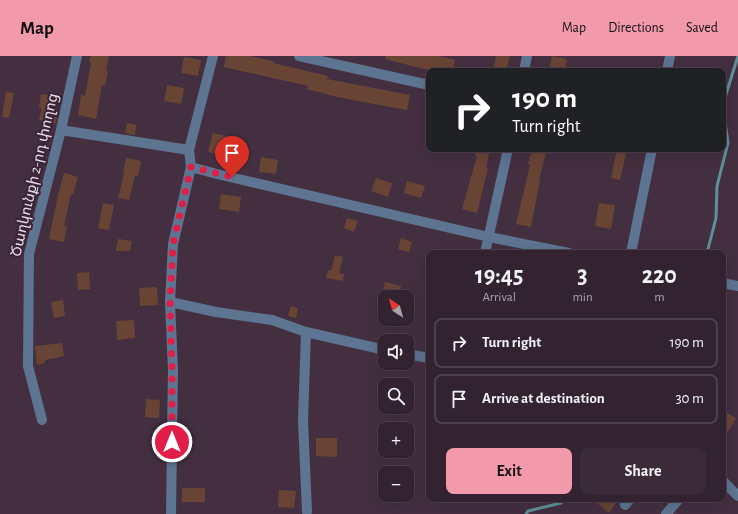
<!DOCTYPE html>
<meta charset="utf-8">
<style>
:root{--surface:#332331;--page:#3b2b39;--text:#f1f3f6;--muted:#a9a4ab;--line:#4e404d;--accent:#f29aac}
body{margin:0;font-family:"Alegreya Sans","Noto Sans Armenian",sans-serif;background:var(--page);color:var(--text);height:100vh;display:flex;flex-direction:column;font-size:15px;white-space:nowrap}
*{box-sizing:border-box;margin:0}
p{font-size:13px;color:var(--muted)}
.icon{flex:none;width:22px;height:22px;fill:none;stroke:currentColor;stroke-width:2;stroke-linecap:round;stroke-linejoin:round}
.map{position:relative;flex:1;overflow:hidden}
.details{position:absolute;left:426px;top:194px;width:300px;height:252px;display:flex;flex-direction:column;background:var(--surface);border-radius:8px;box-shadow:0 4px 16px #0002,0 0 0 1px var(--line)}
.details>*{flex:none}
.banner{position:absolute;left:426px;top:12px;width:300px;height:84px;border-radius:8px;box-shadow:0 4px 16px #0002,0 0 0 1px var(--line);background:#202124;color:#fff;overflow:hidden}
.needle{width:26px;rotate:323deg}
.tools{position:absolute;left:378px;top:234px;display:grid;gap:8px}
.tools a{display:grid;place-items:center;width:36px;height:36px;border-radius:8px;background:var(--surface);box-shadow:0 4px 16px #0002,0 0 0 1px var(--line);font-size:20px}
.pin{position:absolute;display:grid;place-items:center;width:34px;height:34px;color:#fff;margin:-41px -17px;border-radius:50% 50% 50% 0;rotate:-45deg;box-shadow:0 0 4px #0007}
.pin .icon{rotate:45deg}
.me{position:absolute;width:44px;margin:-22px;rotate:0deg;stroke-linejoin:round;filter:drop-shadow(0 0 3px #0008)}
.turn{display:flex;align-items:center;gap:14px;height:84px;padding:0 20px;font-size:18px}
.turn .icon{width:52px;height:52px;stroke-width:2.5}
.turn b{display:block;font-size:28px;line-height:34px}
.eta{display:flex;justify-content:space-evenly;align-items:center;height:68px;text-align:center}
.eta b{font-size:24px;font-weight:700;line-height:28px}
.action{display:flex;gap:8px;margin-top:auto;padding:8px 20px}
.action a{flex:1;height:46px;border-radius:8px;background:var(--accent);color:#111;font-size:16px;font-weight:700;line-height:46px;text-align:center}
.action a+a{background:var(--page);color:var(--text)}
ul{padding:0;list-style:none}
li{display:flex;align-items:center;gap:12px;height:50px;margin:0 8px 6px;padding:0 12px;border:2px solid var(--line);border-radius:8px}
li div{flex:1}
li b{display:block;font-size:15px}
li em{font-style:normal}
header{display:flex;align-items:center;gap:24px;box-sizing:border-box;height:56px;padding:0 20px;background:var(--accent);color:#111}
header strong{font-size:19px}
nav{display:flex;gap:22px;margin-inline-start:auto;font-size:14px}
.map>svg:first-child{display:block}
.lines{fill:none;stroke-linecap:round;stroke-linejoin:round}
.stream{stroke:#5e9197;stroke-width:3}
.building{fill:#684435}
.minor{stroke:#5d7591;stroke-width:10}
.route{stroke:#e11d48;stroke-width:7;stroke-dasharray:0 12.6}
.labels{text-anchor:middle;stroke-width:4;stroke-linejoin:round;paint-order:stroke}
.street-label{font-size:15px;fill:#e8dbe6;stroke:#392537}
</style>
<header>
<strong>Map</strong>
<nav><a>Map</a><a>Directions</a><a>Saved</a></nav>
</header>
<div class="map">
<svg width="738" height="458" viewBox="0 0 738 458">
<rect width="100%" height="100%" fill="#442f41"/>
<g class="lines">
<!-- stream -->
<path class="stream" d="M 723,48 L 738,0
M 707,197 L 716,162 L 717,130 L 728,87 L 723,52
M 526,458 L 528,455 L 561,447 L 565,443"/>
</g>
<!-- building -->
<path class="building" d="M 91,0 L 109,0 L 106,15 L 108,15 L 105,30 L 102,29 L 96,63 L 78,59 L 81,39 L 85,40 L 91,7 L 89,6 Z
M 226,0 L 249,0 L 273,5 L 273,7 L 328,20 L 327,23 L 410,39 L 407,54 L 337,41 L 307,33 L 308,30 L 224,11 Z
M 386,0 L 439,0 L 455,4 L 453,15 L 438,15 L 424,13 L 385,3 Z
M 496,0 L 510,0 L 506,15 L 493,15 Z
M 552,0 L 567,3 L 565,15 L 549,15 Z
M 184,1 L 201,4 L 198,20 L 181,17 Z
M 167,29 L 184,32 L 181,48 L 164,45 Z
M 6,36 L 14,37 L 9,62 L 2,61 Z
M 41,38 L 57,40 L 54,59 L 57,60 L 56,67 L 39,64 L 42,52 L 39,52 Z
M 127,67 L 136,69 L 135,79 L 125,77 Z
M 213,77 L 236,82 L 232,101 L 208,96 Z
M 477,93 L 490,93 L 486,112 L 488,112 L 477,157 L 462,153 L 477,100 L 475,100 Z
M 532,93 L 547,93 L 539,124 L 540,124 L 531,171 L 516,168 L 530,109 L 528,108 Z
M 617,93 L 627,93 L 620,124 L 611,122 Z
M 261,101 L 278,104 L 276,118 L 259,116 Z
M 126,102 L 141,105 L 138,120 L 135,120 L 129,144 L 118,142 L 124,117 L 123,117 Z
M 64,117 L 78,121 L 73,138 L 71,138 L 64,170 L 67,170 L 64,186 L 49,183 L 58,139 Z
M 376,122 L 392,127 L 388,141 L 371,135 Z
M 407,125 L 425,130 L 421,142 L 404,137 Z
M 221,138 L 241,141 L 239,156 L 219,153 Z
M 103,147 L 114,149 L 109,174 L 98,172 Z
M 599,147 L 615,149 L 611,173 L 595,170 Z
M 347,162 L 358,165 L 354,176 L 344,172 Z
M 401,182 L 412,186 L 409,196 L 398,193 Z
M 118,183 L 132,185 L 130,195 L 116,195 Z
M 335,199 L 343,201 L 339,217 L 344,218 L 343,225 L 326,222 L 328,214 L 331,215 Z
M 89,216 L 90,233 L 78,234 L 77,217 Z
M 385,226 L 401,230 L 399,240 L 383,236 Z
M 157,231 L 158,249 L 140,250 L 139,232 Z
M 63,244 L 65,260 L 54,262 L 51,246 Z
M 291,250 L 298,252 L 296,262 L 288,260 Z
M 134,264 L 135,282 L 117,284 L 116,265 Z
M 62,287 L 64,300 L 45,304 L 45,307 L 37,309 L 35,290 Z
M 146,343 L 160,344 L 159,362 L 145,361 Z
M 723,355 L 736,362 L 723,384 Z
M 316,382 L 337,382 L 337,401 L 316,400 Z
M 182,385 L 191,385 L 190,398 L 182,398 Z
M 182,432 L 205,432 L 205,446 L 182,446 Z
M 279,434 L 296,435 L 294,452 L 278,451 Z
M 601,443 L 619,443 L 609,457 L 598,448 Z"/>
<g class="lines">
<!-- minor -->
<path class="minor" d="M 299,0 L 429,29
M 524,15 L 527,0
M 667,15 L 670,0
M 61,74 L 189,94
M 191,111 L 217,118 L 489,181 L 569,197
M 485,197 L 508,93
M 631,197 L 652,93
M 723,227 L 738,230
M 170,246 L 216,256 L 272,264 L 306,276 L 385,294
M 306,276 L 303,364 L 307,456
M 407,298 L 429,302
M 42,364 L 28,310 L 29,198 L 61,74 L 77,0
M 723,425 L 738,440
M 625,449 L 630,443
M 171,458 L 173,314 L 170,246 L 173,188 L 191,111 L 189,94 L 213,0
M 666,458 L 679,443"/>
</g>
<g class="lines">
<!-- route -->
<path class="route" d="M 172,386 L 172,314 L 170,246 L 173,188 L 191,111 L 232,121"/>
</g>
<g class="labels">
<!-- street labels -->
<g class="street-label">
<text transform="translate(34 119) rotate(-77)" y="5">Ծաղկունքի 2-րդ փողոց</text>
</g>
</g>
</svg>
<div class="tools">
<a><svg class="needle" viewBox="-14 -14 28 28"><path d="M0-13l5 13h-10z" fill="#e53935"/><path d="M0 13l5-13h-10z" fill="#a9a4ab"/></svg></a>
<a><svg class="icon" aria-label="sound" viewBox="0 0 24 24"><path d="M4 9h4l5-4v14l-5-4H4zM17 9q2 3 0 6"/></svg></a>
<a><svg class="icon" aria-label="search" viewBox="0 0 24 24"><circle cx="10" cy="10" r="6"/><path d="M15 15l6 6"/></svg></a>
<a>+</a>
<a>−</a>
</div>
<div class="pin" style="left:232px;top:121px;background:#d93025"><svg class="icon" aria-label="arrive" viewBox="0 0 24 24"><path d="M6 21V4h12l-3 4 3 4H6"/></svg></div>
<svg class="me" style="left:172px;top:386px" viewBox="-20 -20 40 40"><circle r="17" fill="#e11d48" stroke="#fff" stroke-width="3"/><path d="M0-11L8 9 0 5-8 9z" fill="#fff"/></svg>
<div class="banner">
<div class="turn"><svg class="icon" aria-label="right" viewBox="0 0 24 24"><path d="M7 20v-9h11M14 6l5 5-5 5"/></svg><div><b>190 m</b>Turn right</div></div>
</div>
<section class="details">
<div class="eta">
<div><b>19:45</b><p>Arrival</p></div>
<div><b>3</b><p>min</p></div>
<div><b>220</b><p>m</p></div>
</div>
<ul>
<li><svg class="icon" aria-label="right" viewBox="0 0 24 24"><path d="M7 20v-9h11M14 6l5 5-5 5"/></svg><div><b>Turn right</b></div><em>190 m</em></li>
<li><svg class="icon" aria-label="arrive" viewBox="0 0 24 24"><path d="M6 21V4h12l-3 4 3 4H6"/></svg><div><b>Arrive at destination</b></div><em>30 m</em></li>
</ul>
<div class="action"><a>Exit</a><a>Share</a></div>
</section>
</div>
